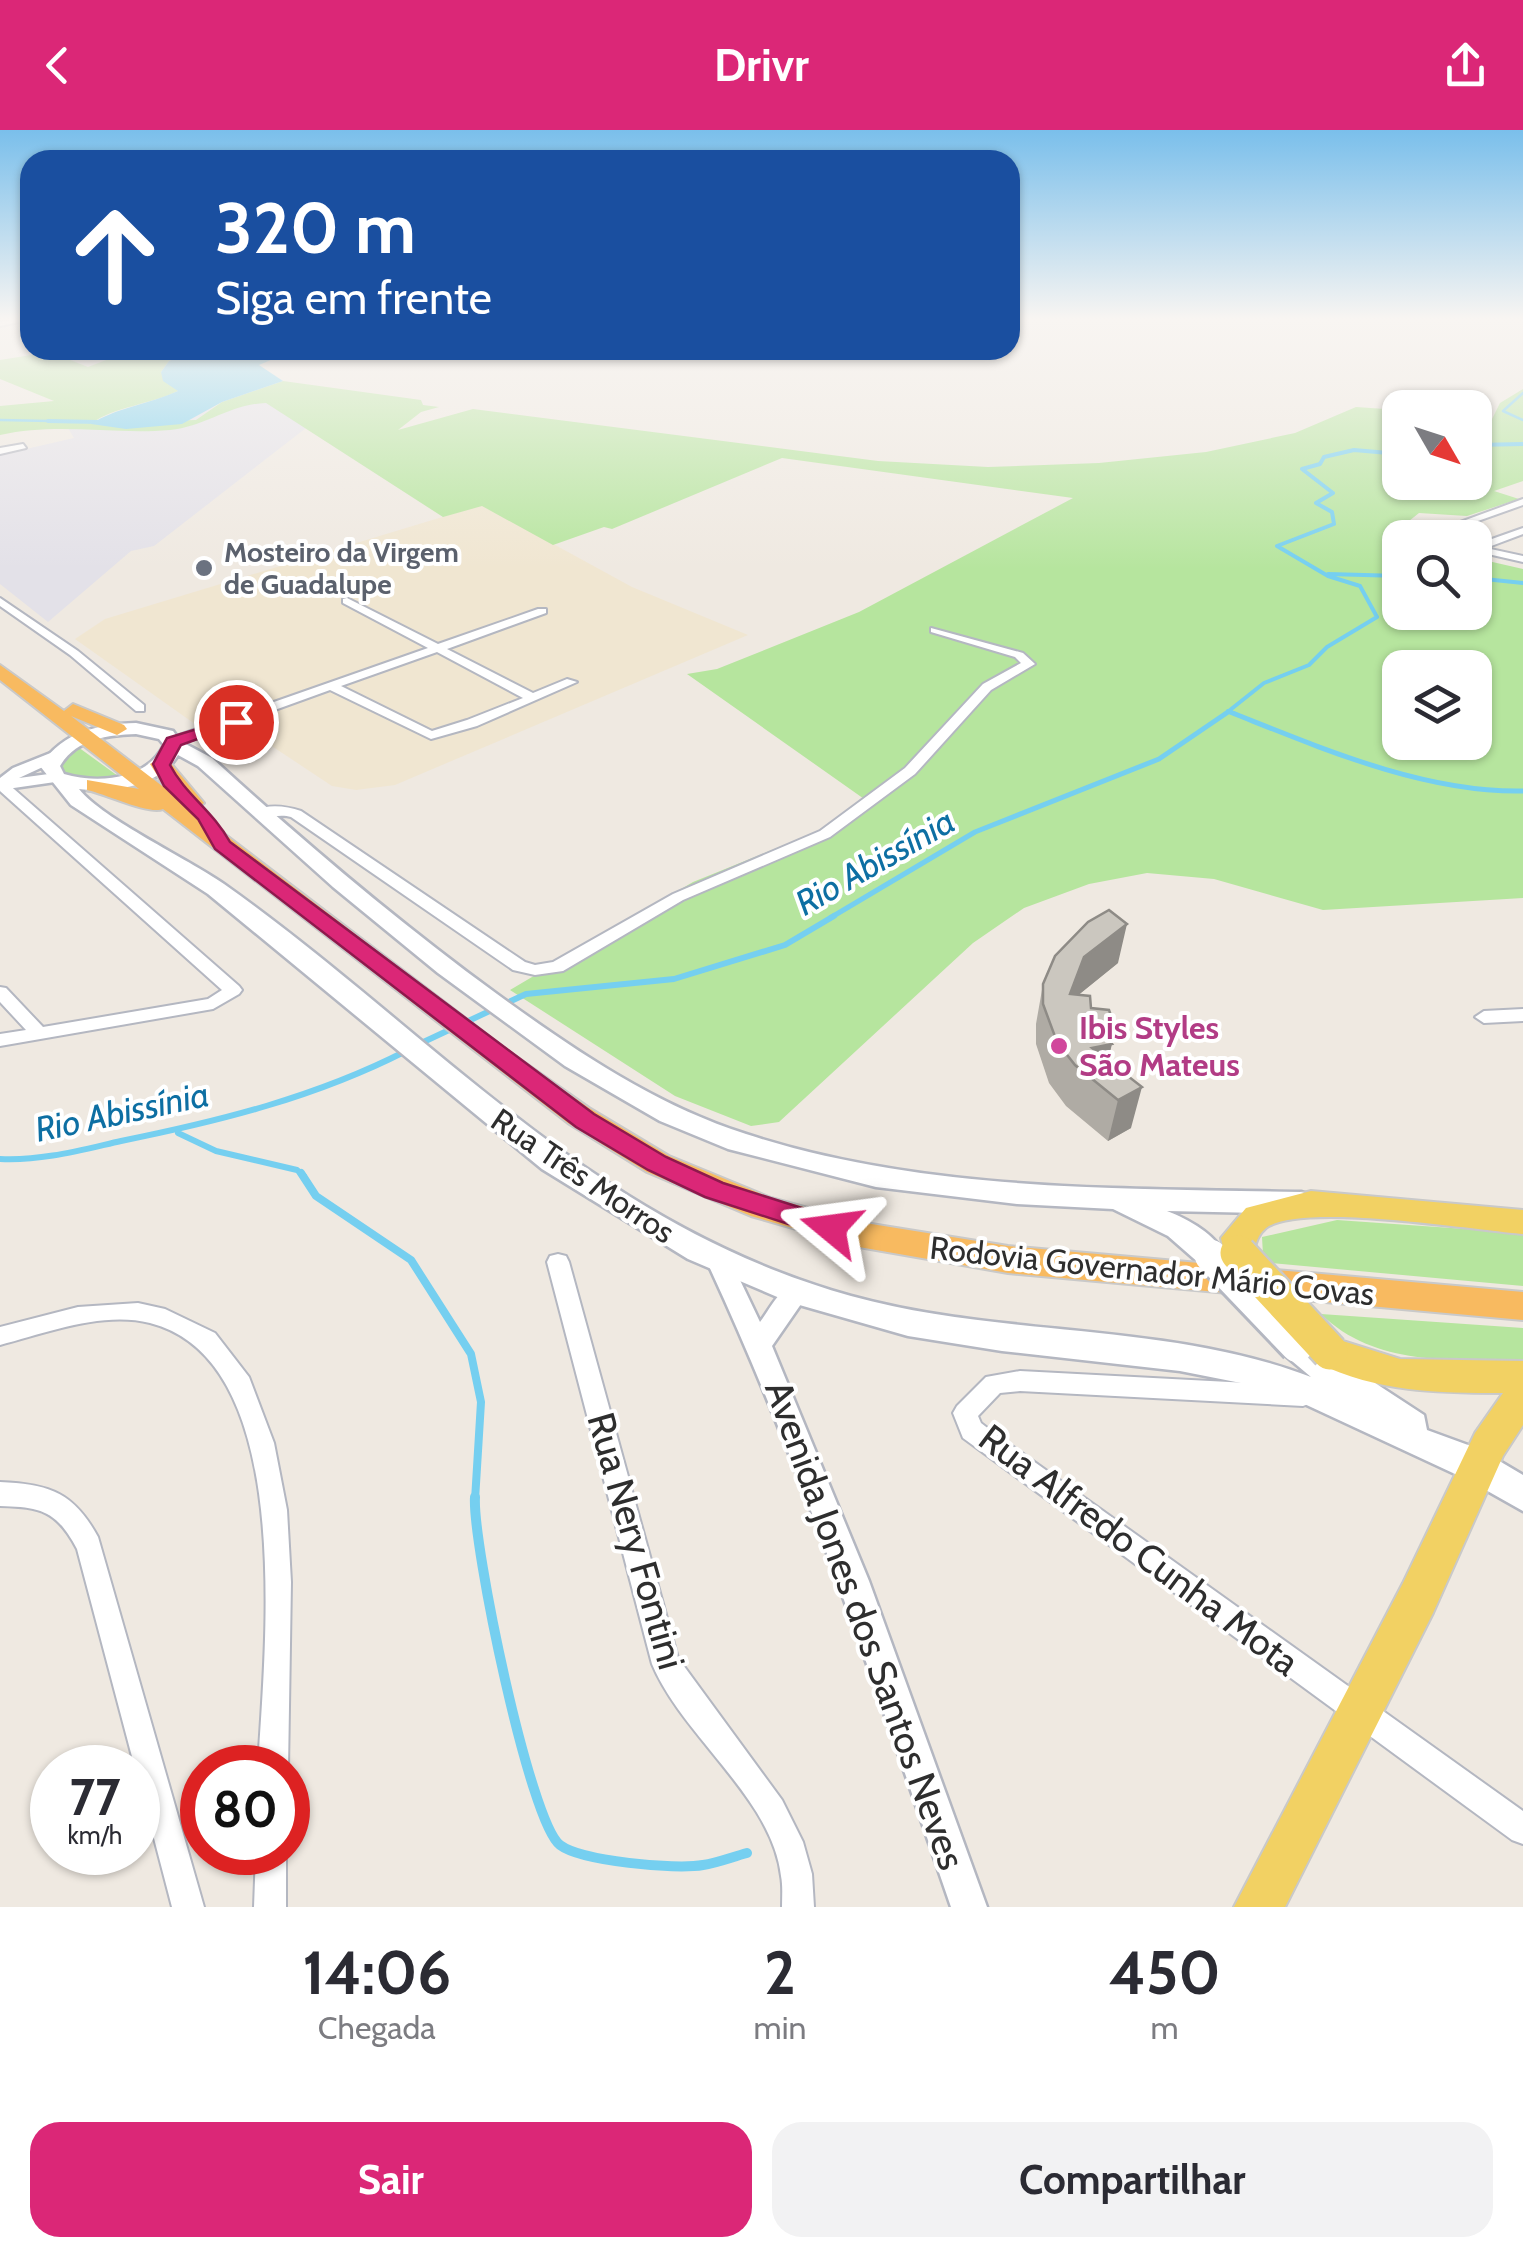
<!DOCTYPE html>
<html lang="pt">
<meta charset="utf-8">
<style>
:root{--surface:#fff;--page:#f2f2f3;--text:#2b2b33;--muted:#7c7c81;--accent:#db2777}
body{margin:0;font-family:Cabin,sans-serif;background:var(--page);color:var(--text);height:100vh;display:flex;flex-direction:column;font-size:38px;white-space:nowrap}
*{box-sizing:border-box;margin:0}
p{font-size:32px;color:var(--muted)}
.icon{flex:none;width:55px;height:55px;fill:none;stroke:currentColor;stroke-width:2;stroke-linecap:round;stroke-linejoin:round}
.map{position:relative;height:1777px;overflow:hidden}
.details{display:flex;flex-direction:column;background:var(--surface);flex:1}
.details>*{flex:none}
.hud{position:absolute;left:20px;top:20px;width:1000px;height:210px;border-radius:30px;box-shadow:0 2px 8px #0004;background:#1a4fa0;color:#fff;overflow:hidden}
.needle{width:65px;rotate:129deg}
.buttons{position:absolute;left:1382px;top:260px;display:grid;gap:20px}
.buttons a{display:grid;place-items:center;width:110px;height:110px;border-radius:20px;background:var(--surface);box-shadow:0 2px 8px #0004;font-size:50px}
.speed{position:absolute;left:30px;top:1615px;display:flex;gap:20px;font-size:50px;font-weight:700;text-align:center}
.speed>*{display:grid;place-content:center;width:130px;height:130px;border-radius:50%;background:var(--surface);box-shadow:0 2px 8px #0004;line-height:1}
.speed small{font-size:25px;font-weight:400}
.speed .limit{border:15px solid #d22;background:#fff;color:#111}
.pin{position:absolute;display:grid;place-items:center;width:85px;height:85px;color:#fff;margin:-42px;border:5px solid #fff;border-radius:50%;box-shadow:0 2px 10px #0007}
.me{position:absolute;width:110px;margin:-55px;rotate:286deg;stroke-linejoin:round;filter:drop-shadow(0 0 8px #0008)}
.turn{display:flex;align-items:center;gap:35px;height:210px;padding:0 30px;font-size:45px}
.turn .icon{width:130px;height:130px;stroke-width:2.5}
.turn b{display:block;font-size:70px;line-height:85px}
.eta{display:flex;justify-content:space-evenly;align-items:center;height:170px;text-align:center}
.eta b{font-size:60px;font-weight:700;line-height:70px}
.cta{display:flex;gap:20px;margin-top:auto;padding:20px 30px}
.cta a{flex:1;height:115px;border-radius:30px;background:var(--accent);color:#fff;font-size:40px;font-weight:700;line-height:115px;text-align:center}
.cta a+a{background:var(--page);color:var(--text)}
header{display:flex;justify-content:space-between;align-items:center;height:130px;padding:0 30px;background:var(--accent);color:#fff;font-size:45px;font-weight:700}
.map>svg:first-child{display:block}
.industrial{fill:#e3e1e8}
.education{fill:#f0e6d1}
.green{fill:#b6e59e;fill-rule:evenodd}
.water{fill:#75cff0}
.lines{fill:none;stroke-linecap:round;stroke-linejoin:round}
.stream-far5{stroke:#75cff0;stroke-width:2.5}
.stream-far4{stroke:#75cff0;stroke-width:4}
.stream-far3{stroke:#75cff0;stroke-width:5}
.stream-far2{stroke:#75cff0;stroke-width:6}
.stream-far1{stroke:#75cff0;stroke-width:8}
.stream{stroke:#75cff0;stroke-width:10}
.minor-casing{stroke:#b4b7c1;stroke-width:4}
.tertiary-casing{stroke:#b4b7c1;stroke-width:5}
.secondary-casing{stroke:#b4b7c1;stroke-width:5}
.primary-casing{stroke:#c9c9c9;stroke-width:4}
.trunk-casing{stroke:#c9c9c9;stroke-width:4}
.minor{fill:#fff;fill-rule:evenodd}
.tertiary{fill:#fff;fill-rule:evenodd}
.secondary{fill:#fff;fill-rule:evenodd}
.primary{fill:#f2d163;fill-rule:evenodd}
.trunk{fill:#f8ba60;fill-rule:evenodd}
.secondary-bridge-casing{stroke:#b4b7c1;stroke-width:38;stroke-linecap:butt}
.primary-bridge-casing{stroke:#c9c9c9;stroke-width:40;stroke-linecap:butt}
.secondary-bridge{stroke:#fff;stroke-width:32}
.primary-bridge{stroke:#f2d163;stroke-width:35}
.wall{fill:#afaba4}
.shaded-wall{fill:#8e8b86}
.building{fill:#cbc7bf;stroke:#8e8b86;stroke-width:2.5}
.route{fill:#db2777;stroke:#8e194d;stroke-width:2.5}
.worship-dot{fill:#6b7280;stroke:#fff;stroke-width:4}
.hotel-dot{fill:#d1479c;stroke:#fff;stroke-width:4}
.labels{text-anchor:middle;stroke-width:8;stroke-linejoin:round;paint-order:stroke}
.far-worship-label{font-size:28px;font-weight:bold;fill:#5b616d;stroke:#fff;text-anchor:start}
.hotel-label{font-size:32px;font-weight:bold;fill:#b23c85;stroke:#fff;text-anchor:start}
.street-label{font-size:32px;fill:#2e2e2e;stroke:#fff}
.water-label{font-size:35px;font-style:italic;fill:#0d6fa3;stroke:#fff}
.near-street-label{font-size:38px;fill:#2e2e2e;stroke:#fff}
</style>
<header><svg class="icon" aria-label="back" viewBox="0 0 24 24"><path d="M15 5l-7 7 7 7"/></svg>Drivr<svg class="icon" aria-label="share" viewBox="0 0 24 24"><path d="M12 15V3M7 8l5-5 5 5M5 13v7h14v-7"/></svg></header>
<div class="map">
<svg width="1523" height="1777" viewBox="0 0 1523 1777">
<rect width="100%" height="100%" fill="#efe9e1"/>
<!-- industrial -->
<path class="industrial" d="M 264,269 L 306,298 L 154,416 L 131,421 L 48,492 L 0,454 L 0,325 L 74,308 L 68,298 L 136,301 L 220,275 Z"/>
<!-- education -->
<path class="education" d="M 482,375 L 632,457 L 748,505 L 395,655 L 356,660 L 332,656 L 231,589 L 202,599 L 75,509 L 105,489 Z"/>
<!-- green -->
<path class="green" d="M 132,220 L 199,220 L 169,231 L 161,242 L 178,261 C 151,274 114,277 92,293 L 196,290 L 222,272 L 283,251 L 421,270 L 423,275 L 439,277 L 421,282 L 398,300 L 473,279 L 878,331 L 988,337 L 1099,333 L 1206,322 L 1295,303 L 1356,277 L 1400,280 L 1400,352 L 1475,352 L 1475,284 L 1491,291 L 1500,273 L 1523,259 L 1523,351 L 1494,361 L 1519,369 L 1467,386 L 1419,383 L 1404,395 L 1407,407 L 1400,408 L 1400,482 L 1475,482 L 1475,428 L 1523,439 L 1523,768 L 1323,780 L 1214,749 L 1147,743 L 1089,754 L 1024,778 L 973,813 L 779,992 L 751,996 L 675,966 L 510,860 L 693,752 L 819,701 L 867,671 L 687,544 L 717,539 L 859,482 L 1073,368 L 782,328 L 612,399 L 604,397 L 553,415 L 482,376 L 443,387 L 266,273 C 230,274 205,297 170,300 C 112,305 58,292 0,305 L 0,276 L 54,271 L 0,249 L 0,230 L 50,222 L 88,237 ZM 1400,538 L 1475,538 L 1475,612 L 1400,612 Z
M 78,617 L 118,646 L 72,650 L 58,640 L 60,630 Z
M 1337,1090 L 1523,1103 L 1523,1156 L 1271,1133 L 1263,1125 L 1262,1107 Z
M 1321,1184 L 1523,1198 L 1523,1231 C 1452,1229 1375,1237 1321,1184 Z"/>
<!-- water -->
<path class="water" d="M 199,220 L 294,220 L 259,235 L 283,251 L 222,272 L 182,294 L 126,299 L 91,294 C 115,278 149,274 178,261 L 163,251 L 161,242 L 169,231 Z"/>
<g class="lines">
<!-- stream-far5 -->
<path class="stream-far5" d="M 1523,263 L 1503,281 L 1523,290
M 0,290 L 99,292"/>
<!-- stream-far4 -->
<path class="stream-far4" d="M 48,291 L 99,292
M 1475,315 L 1523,314
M 1328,444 L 1400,446
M 1475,448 L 1523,453
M 1228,581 L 1236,584
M 1225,584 L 1264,553 L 1309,535 L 1327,517 L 1377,487 L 1360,456 L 1328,446 L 1277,416 L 1334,394 L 1332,382 L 1316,373 L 1333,363 L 1302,339 L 1320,334 L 1324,327 L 1354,320 L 1400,324"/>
<!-- stream-far3 -->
<path class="stream-far3" d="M 1230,582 C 1321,618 1424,663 1523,661
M 830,788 L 975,702 L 1159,629 L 1228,582"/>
<!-- stream-far2 -->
<path class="stream-far2" d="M 417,915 L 526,864 L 674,849 L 785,815 L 834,786
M 178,1003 L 216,1021 L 297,1040 L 304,1046
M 0,1029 C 42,1031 81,1020 121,1011 C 220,991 316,967 406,921"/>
<!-- stream-far1 -->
<path class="stream-far1" d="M 301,1043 L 316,1066 L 411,1130 L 471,1224 L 481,1272 L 475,1370"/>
<!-- stream -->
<path class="stream" d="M 475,1367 C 472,1413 530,1693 560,1715 C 581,1731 675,1740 703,1735 C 717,1733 732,1727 747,1723"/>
<defs>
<path id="minor" d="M 12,190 L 28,190 L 0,196 L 0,192 Z
M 23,314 L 26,318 L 0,324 L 0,318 Z
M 1523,369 L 1523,375 L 1444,403 L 1449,408 L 1438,408 L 1433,402 Z
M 1523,398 L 1523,404 L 1486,418 L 1523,426 L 1523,432 L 1475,421 L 1475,415 Z
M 0,468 L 78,521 L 144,575 L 144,581 L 136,581 L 70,525 L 0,476 Z
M 347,468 L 438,514 L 538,479 L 546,479 L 546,483 L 447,519 L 533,563 L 567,549 L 577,552 L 477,596 L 431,609 L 330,560 L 178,615 L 168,615 L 168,609 L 428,518 L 343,473 L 343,469 ZM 437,522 L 523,568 L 467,590 L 432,601 L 341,556 Z
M 931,498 L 1023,523 L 1035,534 L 991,560 L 915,644 L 830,707 L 683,770 L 563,841 L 535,845 L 513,840 L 291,687 C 278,683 262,691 252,683 C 266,673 285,676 301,681 L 525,832 L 535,835 L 553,832 L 673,764 L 820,701 L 905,638 L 983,554 L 1021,533 L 1015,527 L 931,502 Z
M 1,651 L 6,652 L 239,856 L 242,860 L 239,864 L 213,879 L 0,916 L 0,904 L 26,900 L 0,872 L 0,857 L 6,858 L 43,897 L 208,869 L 222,860 L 0,661 Z
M 1523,879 L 1523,891 L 1484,893 L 1475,887 L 1484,881 Z
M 558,1124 L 566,1126 L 569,1132 L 678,1528 L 782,1670 L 803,1712 L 812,1744 L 814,1777 L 782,1777 C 782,1767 783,1756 781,1746 C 772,1668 682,1606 652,1534 L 547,1132 L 550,1126 Z
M 138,1173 L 165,1179 L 215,1203 L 249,1247 L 274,1313 L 287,1380 L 291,1452 L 288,1639 L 258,1638 C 264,1522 298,1231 150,1193 C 102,1181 46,1203 0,1215 L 0,1197 L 78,1177 Z
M 1020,1241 L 1303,1256 L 1311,1259 L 1315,1266 L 1311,1273 L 1303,1276 L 1020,1261 L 1000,1263 L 978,1286 L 981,1293 L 994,1303 L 1523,1681 L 1523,1714 L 1512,1710 L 963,1308 L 953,1283 L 957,1276 L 986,1247 Z
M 0,1352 C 50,1354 74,1363 98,1407 L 204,1777 L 172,1777 L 138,1647 L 138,1638 L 135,1638 L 77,1419 C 57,1381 41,1377 0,1376 Z
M 256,1722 L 286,1722 L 286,1777 L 254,1777 Z"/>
<path id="tertiary" d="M 53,622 L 58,624 L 58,630 L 19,648 L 56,643 L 62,645 L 62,651 L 0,660 L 0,648 L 13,638 Z
M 720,1124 L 729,1127 L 760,1192 C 772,1177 782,1150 804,1157 L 808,1164 L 772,1216 L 869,1451 L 987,1777 L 951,1777 C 876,1560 805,1343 708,1134 L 711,1127 Z"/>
<path id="secondary" d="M 136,593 L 173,601 L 180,611 L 212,628 C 303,711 397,791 497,864 C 574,920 655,975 746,1004 C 924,1062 1116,1058 1301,1062 L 1311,1065 L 1316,1073 L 1311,1081 L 1301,1084 L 1167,1081 C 1190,1090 1215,1104 1226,1126 L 1222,1134 L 1211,1138 L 1200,1134 L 1168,1106 L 1113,1079 L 1017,1074 L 876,1057 L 728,1019 L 660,991 L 565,936 L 438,843 L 333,757 L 198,636 L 178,625 C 159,657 112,663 79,659 C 104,690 187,728 224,754 C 435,904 590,1093 851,1166 C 1002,1208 1164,1191 1311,1247 L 1286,1226 L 1281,1216 L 1286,1206 L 1297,1202 L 1424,1285 L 1427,1300 L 1479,1319 L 1523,1345 L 1523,1381 L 1468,1350 L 1298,1271 L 1251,1255 L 1180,1241 L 1002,1221 L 908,1206 L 789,1172 L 688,1129 L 542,1039 L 208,764 L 71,675 L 40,636 C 63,602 97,594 136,593 ZM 136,604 L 159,609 L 164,615 C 147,650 98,654 64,644 L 60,636 C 76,609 107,605 136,604 Z"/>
<path id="primary" d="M 1311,1061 L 1523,1080 L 1523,1104 C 1473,1100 1301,1072 1266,1098 C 1254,1108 1256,1120 1250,1132 L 1238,1136 L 1226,1132 L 1221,1108 L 1246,1078 Z
M 1330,1207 L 1400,1229 L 1523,1231 L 1523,1295 L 1503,1326 L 1433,1483 L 1285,1777 L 1234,1777 L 1403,1453 L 1475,1303 L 1503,1263 C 1437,1263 1378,1262 1317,1233 L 1312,1222 L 1317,1211 Z"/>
<path id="trunk" d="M 0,535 L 64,581 L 73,574 L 124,595 L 127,599 L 117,605 L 71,586 L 166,659 L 150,634 L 161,628 L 168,630 L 204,673 L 193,680 L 512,924 L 589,978 L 669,1026 L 771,1068 L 859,1092 L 1008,1116 L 1523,1162 L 1523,1190 L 1008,1143 L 859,1117 L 751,1086 L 647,1042 L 568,993 L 163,679 C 149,685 106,664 87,660 L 87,650 L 139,659 L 0,550 Z"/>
</defs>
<!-- minor casing -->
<use href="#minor" class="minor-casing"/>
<!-- tertiary casing -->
<use href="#tertiary" class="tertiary-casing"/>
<!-- secondary casing -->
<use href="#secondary" class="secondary-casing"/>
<!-- primary casing -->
<use href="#primary" class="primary-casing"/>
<!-- trunk casing -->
<use href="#trunk" class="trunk-casing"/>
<!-- minor -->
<use href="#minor" class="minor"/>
<!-- tertiary -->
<use href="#tertiary" class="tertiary"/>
<!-- secondary -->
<use href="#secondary" class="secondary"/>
<!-- primary -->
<use href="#primary" class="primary"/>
<!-- trunk -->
<use href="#trunk" class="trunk"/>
<defs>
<path id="secondary-bridge" d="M 1211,1126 L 1297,1216"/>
<path id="primary-bridge" d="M 1238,1123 L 1330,1222"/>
</defs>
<!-- secondary-bridge casing -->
<use href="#secondary-bridge" class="secondary-bridge-casing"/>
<!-- primary-bridge casing -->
<use href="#primary-bridge" class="primary-bridge-casing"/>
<!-- secondary-bridge -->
<use href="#secondary-bridge" class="secondary-bridge"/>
<!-- primary-bridge -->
<use href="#primary-bridge" class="primary-bridge"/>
</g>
<!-- wall -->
<path class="wall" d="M 1118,833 L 1078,865 L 1115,897 L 1108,930 L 1131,998 L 1108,1011 L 1066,976 L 1049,953 L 1036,914 L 1036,894 L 1043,854 Z"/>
<!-- shaded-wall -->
<path class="shaded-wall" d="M 1127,794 L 1118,833 L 1076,867 L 1070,864 L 1084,827 Z
M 1112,914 L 1102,955 L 1092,918 Z
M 1142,957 L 1131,998 L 1108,1011 L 1118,970 Z"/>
<!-- building -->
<path class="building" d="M 1109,780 L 1127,794 L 1084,827 L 1070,864 L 1090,866 L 1091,878 L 1109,880 L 1115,897 L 1099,898 L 1112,914 L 1092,918 L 1142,957 L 1118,970 L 1075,935 L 1057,912 L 1043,874 L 1043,854 L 1055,826 L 1088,792 Z"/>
<!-- sky -->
<linearGradient id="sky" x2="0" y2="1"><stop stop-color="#7abfeb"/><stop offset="0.43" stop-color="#f8f5f2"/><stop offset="1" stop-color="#f8f5f2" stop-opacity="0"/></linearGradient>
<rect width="1523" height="439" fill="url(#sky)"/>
<!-- route -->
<path class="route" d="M 230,589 L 244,592 L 181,615 L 170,635 C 185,664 213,681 230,712 L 594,984 L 666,1027 L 723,1053 L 840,1090 L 844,1098 L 840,1105 L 831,1108 L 705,1067 L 648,1040 L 576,997 L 215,719 L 198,689 L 164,656 L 153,634 L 167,608 Z"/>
<!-- markers -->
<circle class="worship-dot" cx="204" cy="438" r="10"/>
<circle class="hotel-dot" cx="1059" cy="916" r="10"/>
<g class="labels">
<!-- far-worship labels -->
<g class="far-worship-label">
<text x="224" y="432">Mosteiro da Virgem<tspan x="224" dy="32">de Guadalupe</tspan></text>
</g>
<!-- hotel labels -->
<g class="hotel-label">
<text x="1079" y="909">Ibis Styles<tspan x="1079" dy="37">São Mateus</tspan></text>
</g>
<!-- street labels -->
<g class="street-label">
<text transform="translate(583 1046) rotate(34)" y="11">Rua Três Morros</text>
<text transform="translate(1152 1141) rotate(6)" y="11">Rodovia Governador Mário Covas</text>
</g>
<!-- water labels -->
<g class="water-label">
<text transform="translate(875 732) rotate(-30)" y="12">Rio Abissínia</text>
<text transform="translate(122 982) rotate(-12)" y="12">Rio Abissínia</text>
</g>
<!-- near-street labels -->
<g class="near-street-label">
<text transform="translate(636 1411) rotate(74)" y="13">Rua Nery Fontini</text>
<text transform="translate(1139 1420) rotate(37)" y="13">Rua Alfredo Cunha Mota</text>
<text transform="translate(865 1495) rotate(70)" y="13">Avenida Jones dos Santos Neves</text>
</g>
</g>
</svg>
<div class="buttons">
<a><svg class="needle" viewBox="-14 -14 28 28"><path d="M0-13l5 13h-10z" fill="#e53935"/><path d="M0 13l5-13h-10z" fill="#7c7c81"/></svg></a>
<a><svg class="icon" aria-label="search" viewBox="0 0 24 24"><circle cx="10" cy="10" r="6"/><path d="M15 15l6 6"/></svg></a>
<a><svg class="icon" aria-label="layers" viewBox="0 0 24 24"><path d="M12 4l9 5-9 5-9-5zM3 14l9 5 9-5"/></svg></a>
</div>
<div class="speed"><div>77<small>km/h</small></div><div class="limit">80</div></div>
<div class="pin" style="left:236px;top:592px;background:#d93025"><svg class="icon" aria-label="arrive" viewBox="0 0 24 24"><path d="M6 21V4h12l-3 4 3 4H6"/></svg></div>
<svg class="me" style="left:831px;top:1098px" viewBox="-20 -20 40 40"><path d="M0-17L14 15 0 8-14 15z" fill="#db2777" stroke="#fff" stroke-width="4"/></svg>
<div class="hud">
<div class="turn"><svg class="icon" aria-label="ahead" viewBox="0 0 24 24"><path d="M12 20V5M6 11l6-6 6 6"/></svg><div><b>320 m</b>Siga em frente</div></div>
</div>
</div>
<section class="details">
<div class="eta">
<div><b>14:06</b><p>Chegada</p></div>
<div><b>2</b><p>min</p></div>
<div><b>450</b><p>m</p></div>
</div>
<div class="cta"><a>Sair</a><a>Compartilhar</a></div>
</section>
